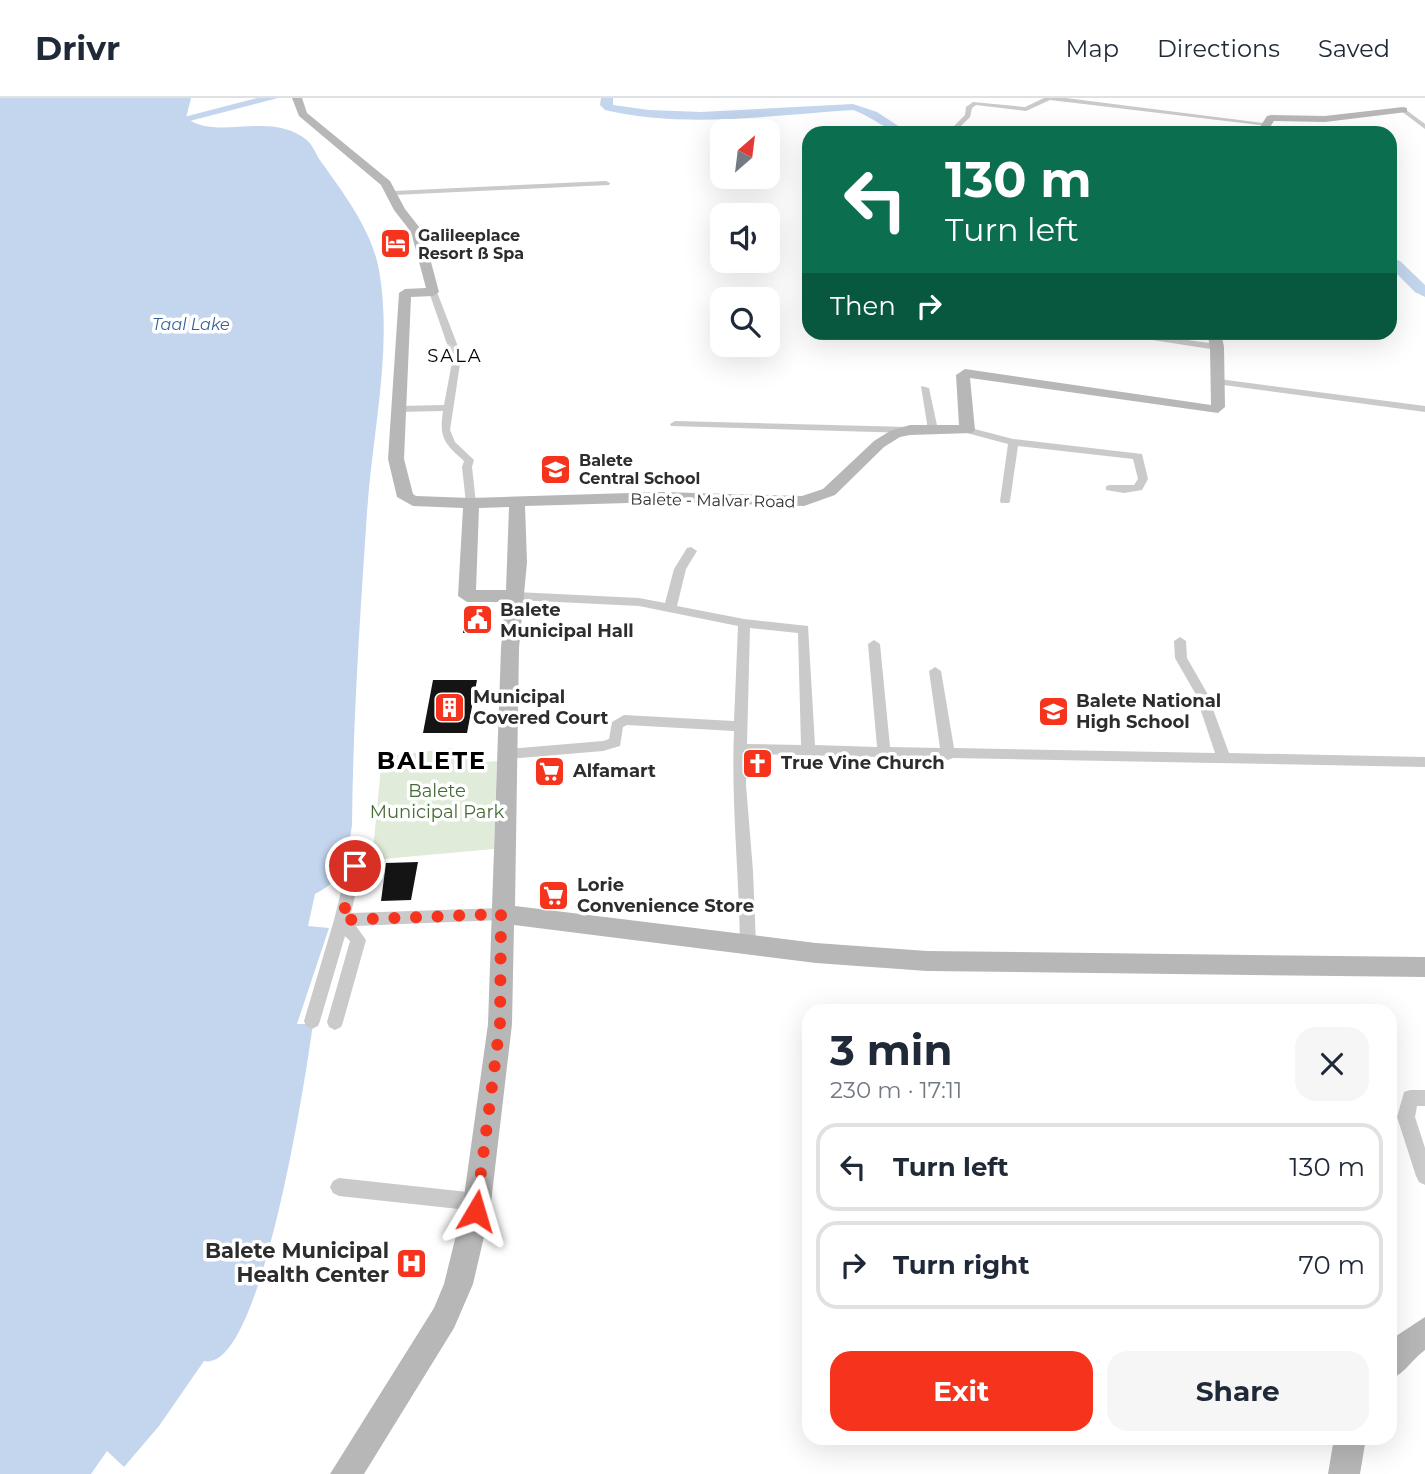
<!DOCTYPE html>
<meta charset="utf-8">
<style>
:root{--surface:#fff;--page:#f6f6f7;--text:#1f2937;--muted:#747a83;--line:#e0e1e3;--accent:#f6331d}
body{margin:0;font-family:Montserrat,sans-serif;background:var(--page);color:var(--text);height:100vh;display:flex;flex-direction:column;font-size:26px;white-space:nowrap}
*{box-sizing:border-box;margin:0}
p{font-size:23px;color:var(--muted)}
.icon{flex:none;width:38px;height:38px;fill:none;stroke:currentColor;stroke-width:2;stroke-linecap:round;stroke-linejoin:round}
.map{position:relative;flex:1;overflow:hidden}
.panel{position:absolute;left:802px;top:906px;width:595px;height:441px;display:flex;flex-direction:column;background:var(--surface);border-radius:21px;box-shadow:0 7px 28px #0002}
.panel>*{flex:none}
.hud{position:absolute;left:802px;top:28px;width:595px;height:214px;border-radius:21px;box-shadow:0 7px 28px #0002;background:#0b6e4f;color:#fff;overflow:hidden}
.needle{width:46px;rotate:28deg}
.tools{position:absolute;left:710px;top:21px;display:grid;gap:14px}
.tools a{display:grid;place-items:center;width:70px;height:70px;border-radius:14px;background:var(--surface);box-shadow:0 7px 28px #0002;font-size:35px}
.pin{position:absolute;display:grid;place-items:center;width:60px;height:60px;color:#fff;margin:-30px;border:4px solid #fff;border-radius:50%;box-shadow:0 2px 7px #0007}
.me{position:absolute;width:77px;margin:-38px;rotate:7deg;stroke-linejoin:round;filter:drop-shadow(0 0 5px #0008)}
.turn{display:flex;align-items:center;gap:24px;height:147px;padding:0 28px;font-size:32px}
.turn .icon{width:91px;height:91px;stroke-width:2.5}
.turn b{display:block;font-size:49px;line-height:60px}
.then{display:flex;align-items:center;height:66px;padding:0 28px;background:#0003;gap:14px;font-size:26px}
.round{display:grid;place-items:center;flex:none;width:74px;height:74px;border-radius:21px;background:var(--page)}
.summary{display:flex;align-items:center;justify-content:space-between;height:119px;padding:0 28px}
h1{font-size:42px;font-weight:700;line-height:52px}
.cta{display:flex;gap:14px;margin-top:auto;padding:14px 28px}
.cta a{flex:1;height:80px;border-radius:21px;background:var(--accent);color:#fff;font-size:28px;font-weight:700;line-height:80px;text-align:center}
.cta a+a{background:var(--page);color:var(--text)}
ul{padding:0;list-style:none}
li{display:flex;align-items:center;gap:21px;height:88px;margin:0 14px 10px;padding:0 14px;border:4px solid var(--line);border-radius:21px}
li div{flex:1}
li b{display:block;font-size:26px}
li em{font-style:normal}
header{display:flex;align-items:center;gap:42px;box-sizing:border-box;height:98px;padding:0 35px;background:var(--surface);border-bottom:2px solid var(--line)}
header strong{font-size:33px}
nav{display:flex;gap:38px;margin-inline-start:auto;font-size:24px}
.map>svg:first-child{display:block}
.green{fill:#e0ecd9}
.water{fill:#c3d6ee}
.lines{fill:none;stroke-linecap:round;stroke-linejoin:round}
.river{fill:#c3d6ee;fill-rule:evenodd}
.building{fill:#141414}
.street-tunnel{stroke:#d5d5d5;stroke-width:10;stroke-dasharray:10 4.5;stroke-linecap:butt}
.street{fill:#cacaca;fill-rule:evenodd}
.secondary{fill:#b7b7b7;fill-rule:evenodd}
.route{stroke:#f6331d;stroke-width:12;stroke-dasharray:0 21.6}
.labels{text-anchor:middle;stroke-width:7;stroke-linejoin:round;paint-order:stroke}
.far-poi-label{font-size:16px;font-weight:bold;fill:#2d2d2d;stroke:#fff;text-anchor:start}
.far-water-label{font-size:16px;font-style:italic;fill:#345f96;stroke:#fff}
.far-street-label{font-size:16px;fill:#2d2d2d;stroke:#fff}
.far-quarter-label{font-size:18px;letter-spacing:2px;fill:#000;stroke:#fff}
.poi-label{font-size:18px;font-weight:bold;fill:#2d2d2d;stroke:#fff;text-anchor:start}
.park-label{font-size:18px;fill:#466c36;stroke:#fff}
.near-poi-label{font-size:21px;font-weight:bold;fill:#2d2d2d;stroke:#fff;text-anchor:end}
.district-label{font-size:24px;font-weight:bold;letter-spacing:2px;fill:#000;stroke:#fff}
</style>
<header>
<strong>Drivr</strong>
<nav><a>Map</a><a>Directions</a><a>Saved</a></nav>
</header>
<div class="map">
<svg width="1425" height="1376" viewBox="0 0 1425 1376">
<rect width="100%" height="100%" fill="#fff"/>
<!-- green -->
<path class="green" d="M 452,650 L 475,665 L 497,663 L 494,751 L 372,762 L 382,659 Z"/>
<!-- water -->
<path class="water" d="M 0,0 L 191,0 L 186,20 C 220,44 270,11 308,43 C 314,49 317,59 322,65 C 345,97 372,133 379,172 C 393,252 372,335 367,415 C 360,518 353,623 352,727 L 349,747 L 345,748 C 341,776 341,782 315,796 L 308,828 L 329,830 L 297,926 L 313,926 C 307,970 262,1276 204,1263 L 159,1328 L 124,1369 L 107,1353 L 91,1376 L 0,1376 Z"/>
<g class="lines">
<!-- river -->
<path class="river" d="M 257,0 L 278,0 L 186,24 L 180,20 Z
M 601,0 L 613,0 L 613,7 L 649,12 L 701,14 L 853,6 L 877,14 L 909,35 C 887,35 874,19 853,12 C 772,17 685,31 605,12 L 600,7 Z
M 1390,159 L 1400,163 L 1425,187 L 1425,199 L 1415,194 L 1390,169 Z"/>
</g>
<!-- building -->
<path class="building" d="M 491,510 L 490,534 L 463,535 L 465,511 Z
M 433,582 L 477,582 L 467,635 L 423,635 Z
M 418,764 L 411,802 L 381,803 L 386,765 Z"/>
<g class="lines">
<!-- street-tunnel -->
<path class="street-tunnel" d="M 452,246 L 455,266"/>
<!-- street -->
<path class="street" d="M 1044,0 L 1066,0 L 1271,26 L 1268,28 L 1050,2 L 1026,13 L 976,7 L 972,10 L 970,19 L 954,35 L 947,35 L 965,17 L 966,9 L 973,4 L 1025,9 Z
M 1401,11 L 1405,11 L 1425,26 L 1425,31 L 1401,13 Z
M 606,83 L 610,85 L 609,87 L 394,97 L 390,95 L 394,93 Z
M 430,192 L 437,194 L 457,246 L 455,248 L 447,246 L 429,194 Z
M 1101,234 L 1129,234 L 1217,246 L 1222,249 L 1217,252 Z
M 452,264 L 460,266 L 450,332 L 455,344 L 474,362 L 472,369 L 476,405 L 471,408 L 466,405 L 462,369 L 464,363 C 444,345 439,340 443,313 L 399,314 L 394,311 L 399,308 L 444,307 Z
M 1219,281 L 1425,308 L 1425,314 L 1216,286 L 1214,284 Z
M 921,288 L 929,290 L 938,332 L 937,334 L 928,332 Z
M 675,323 L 910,329 L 915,332 L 910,335 L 671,328 L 670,326 Z
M 967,329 L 1013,341 L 1142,356 L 1148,381 L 1142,392 L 1124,395 L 1106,392 L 1106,388 L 1110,387 L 1134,387 L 1138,381 L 1133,361 L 1018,348 L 1010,403 L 1009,405 L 1001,405 L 1000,403 L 1008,346 L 963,334 L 963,330 Z
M 691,449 L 697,453 L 686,471 L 677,508 L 744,521 L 808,528 L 815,647 L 877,649 L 868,546 L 874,542 L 880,546 L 890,649 L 940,650 L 929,573 L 935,569 L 941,573 L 954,650 L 1215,655 L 1195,595 L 1175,560 L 1174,543 L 1180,539 L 1186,543 L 1187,560 L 1207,595 L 1229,655 L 1425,659 L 1425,669 L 953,660 L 948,662 L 943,660 L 889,659 L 884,661 L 879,659 L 747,656 L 746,687 L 753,773 L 756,846 L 754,851 L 748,853 L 742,851 L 740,846 C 739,775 731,703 734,633 L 627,627 L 623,629 L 620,648 L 603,653 L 507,661 L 500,656 L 507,651 L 603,643 L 609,641 L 612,624 L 624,617 L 734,623 L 738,528 L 639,508 L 516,502 L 510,498 L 516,494 L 639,500 L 665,505 L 674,471 L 687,450 ZM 750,530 L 798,535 L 801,647 L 747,646 Z
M 360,740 L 365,742 L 367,746 L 351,815 L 501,810 L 506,811 L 509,816 L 506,821 L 501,822 L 356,828 L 366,842 L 343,924 L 341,929 L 335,932 L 329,929 L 327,924 L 350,843 L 345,838 L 320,923 L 318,928 L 312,931 L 306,928 L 304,923 L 334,822 L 353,746 L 355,742 Z
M 1410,992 L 1425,992 L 1425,1008 L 1417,1008 L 1415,1019 L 1425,1050 L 1425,1087 L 1419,1084 L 1416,1078 L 1397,1019 L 1404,994 Z
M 339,1080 L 477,1095 L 484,1097 L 486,1104 L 484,1111 L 477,1113 L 339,1098 L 333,1095 L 330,1089 L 333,1083 Z"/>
<!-- secondary -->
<path class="secondary" d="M 292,0 L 302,0 L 307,15 L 390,83 L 405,111 L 423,134 L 439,194 L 433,198 L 411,199 L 404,361 L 413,396 L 416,398 L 471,400 L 662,394 L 802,398 L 823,391 L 874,343 L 890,333 L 910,327 L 959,327 L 956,277 L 965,271 L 1211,307 L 1210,249 L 1207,234 L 1221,234 L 1224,249 L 1225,309 L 1218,315 L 970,280 L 975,332 L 972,335 L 910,337 L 900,339 L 884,349 L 835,397 L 804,408 L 662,404 L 525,408 L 527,464 L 519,550 L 515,808 L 816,845 L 927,853 L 1425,859 L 1425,879 L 927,873 L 816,865 L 514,827 L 512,926 L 490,1113 L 473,1186 L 454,1230 L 364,1376 L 330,1376 L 434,1210 L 444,1186 L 462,1113 L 488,926 L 501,550 L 505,504 L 467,504 L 458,498 L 463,410 L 413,408 L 397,399 L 388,361 L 399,195 L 405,191 L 426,190 L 411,134 L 394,112 L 381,87 L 299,18 ZM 509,409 L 506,492 L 476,492 L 479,410 Z
M 1403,9 L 1407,10 L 1407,14 L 1325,24 L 1274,23 L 1266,35 L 1256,35 L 1267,18 L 1271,17 L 1325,18 Z
M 1425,1219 L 1425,1252 C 1412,1261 1405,1276 1390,1281 L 1390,1242 Z
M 1334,1340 L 1366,1340 L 1360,1376 L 1328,1376 Z"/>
</g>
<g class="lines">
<!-- route -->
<path class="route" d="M 355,768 L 342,822 L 501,816 L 500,926 L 476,1113"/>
</g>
<!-- icons -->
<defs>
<symbol id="hotel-square" viewBox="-11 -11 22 22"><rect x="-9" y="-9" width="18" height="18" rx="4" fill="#f6331d" stroke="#fff"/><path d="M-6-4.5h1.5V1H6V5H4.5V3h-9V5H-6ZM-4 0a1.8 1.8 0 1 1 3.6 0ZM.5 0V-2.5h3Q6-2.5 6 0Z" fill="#fff"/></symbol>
<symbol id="school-square" viewBox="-11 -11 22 22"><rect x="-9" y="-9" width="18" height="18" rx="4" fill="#f6331d" stroke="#fff"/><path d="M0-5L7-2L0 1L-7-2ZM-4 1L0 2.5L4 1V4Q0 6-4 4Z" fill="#fff"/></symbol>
<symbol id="civic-square" viewBox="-11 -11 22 22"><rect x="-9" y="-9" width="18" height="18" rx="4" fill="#f6331d" stroke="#fff"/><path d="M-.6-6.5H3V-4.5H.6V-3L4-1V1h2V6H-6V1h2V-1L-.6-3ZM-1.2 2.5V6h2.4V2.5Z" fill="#fff"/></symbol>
<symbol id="building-square" viewBox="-11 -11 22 22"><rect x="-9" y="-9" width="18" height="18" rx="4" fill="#f6331d" stroke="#fff"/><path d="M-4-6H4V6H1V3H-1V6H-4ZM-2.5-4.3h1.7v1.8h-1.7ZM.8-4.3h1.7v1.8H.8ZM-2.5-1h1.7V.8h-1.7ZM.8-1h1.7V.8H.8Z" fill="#fff"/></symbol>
<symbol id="church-square" viewBox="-11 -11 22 22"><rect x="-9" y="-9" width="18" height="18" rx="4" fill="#f6331d" stroke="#fff"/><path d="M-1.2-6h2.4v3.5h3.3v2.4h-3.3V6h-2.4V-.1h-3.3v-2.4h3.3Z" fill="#fff"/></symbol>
<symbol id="supermarket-square" viewBox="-11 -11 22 22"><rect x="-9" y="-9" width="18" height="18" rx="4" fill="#f6331d" stroke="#fff"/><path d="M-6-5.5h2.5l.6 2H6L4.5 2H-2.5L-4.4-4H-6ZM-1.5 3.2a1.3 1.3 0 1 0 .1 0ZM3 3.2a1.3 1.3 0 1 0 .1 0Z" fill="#fff"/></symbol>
<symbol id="hospital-square" viewBox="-11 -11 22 22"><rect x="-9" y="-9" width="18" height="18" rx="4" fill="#f6331d" stroke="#fff"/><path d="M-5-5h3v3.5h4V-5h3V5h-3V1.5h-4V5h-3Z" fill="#fff"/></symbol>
</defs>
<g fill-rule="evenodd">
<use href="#hotel-square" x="378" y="128" width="35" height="35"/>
<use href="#school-square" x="538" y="354" width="35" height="35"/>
<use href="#civic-square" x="460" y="504" width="35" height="35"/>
<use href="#building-square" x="432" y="592" width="35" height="35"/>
<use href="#school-square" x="1036" y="596" width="35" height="35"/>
<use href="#church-square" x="740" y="648" width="35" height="35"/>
<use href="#supermarket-square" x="532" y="656" width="35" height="35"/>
<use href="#supermarket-square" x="536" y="780" width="35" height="35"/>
<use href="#hospital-square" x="394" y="1148" width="35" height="35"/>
</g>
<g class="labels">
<!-- far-poi labels -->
<g class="far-poi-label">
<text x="418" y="143">Galileeplace<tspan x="418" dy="18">Resort ß Spa</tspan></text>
<text x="579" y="368">Balete<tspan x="579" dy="18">Central School</tspan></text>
</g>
<!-- far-water labels -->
<g class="far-water-label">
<text x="191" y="232">Taal Lake</text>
</g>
<!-- far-street labels -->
<g class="far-street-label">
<text transform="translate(713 402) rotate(1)" y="6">Balete - Malvar Road</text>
</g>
<!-- far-quarter labels -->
<g class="far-quarter-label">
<text x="455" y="264">SALA</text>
</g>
<!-- poi labels -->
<g class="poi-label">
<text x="500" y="518">Balete<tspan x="500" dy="21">Municipal Hall</tspan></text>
<text x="473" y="605">Municipal<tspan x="473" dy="21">Covered Court</tspan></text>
<text x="1076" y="609">Balete National<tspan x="1076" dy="21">High School</tspan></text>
<text x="781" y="671">True Vine Church</text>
<text x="573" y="679">Alfamart</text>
<text x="577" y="793">Lorie<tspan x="577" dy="21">Convenience Store</tspan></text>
</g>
<!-- park labels -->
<g class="park-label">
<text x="437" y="699">Balete<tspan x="437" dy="21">Municipal Park</tspan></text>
</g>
<!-- near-poi labels -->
<g class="near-poi-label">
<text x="389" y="1160">Balete Municipal<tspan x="389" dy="24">Health Center</tspan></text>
</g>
<!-- district labels -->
<g class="district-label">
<text x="432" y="671">BALETE</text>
</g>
</g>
</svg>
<div class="tools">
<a><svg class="needle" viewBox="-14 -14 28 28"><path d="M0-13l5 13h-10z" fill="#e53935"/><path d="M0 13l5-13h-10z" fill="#747a83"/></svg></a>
<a><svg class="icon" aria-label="sound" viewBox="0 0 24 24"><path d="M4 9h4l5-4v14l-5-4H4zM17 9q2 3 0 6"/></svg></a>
<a><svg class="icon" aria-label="search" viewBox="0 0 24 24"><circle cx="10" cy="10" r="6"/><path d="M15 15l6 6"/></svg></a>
</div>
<div class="pin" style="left:355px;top:768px;background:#d93025"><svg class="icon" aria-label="arrive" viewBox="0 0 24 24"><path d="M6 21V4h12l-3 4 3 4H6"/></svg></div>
<svg class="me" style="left:476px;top:1113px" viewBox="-20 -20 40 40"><path d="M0-17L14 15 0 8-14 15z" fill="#f6331d" stroke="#fff" stroke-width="4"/></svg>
<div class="hud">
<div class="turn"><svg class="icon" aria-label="left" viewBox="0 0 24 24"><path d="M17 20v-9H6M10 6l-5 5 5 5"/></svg><div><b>130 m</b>Turn left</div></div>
<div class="then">Then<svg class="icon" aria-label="right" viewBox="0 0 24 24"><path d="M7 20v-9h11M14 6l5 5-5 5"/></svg></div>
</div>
<section class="panel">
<div class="summary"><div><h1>3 min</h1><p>230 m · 17:11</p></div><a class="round"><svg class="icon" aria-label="close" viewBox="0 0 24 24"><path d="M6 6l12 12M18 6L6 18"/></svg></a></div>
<ul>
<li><svg class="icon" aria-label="left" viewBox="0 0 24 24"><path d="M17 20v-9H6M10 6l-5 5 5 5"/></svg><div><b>Turn left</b></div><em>130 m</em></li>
<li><svg class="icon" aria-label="right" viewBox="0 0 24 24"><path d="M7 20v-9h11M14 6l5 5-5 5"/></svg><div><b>Turn right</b></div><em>70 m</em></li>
</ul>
<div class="cta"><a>Exit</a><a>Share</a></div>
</section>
</div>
